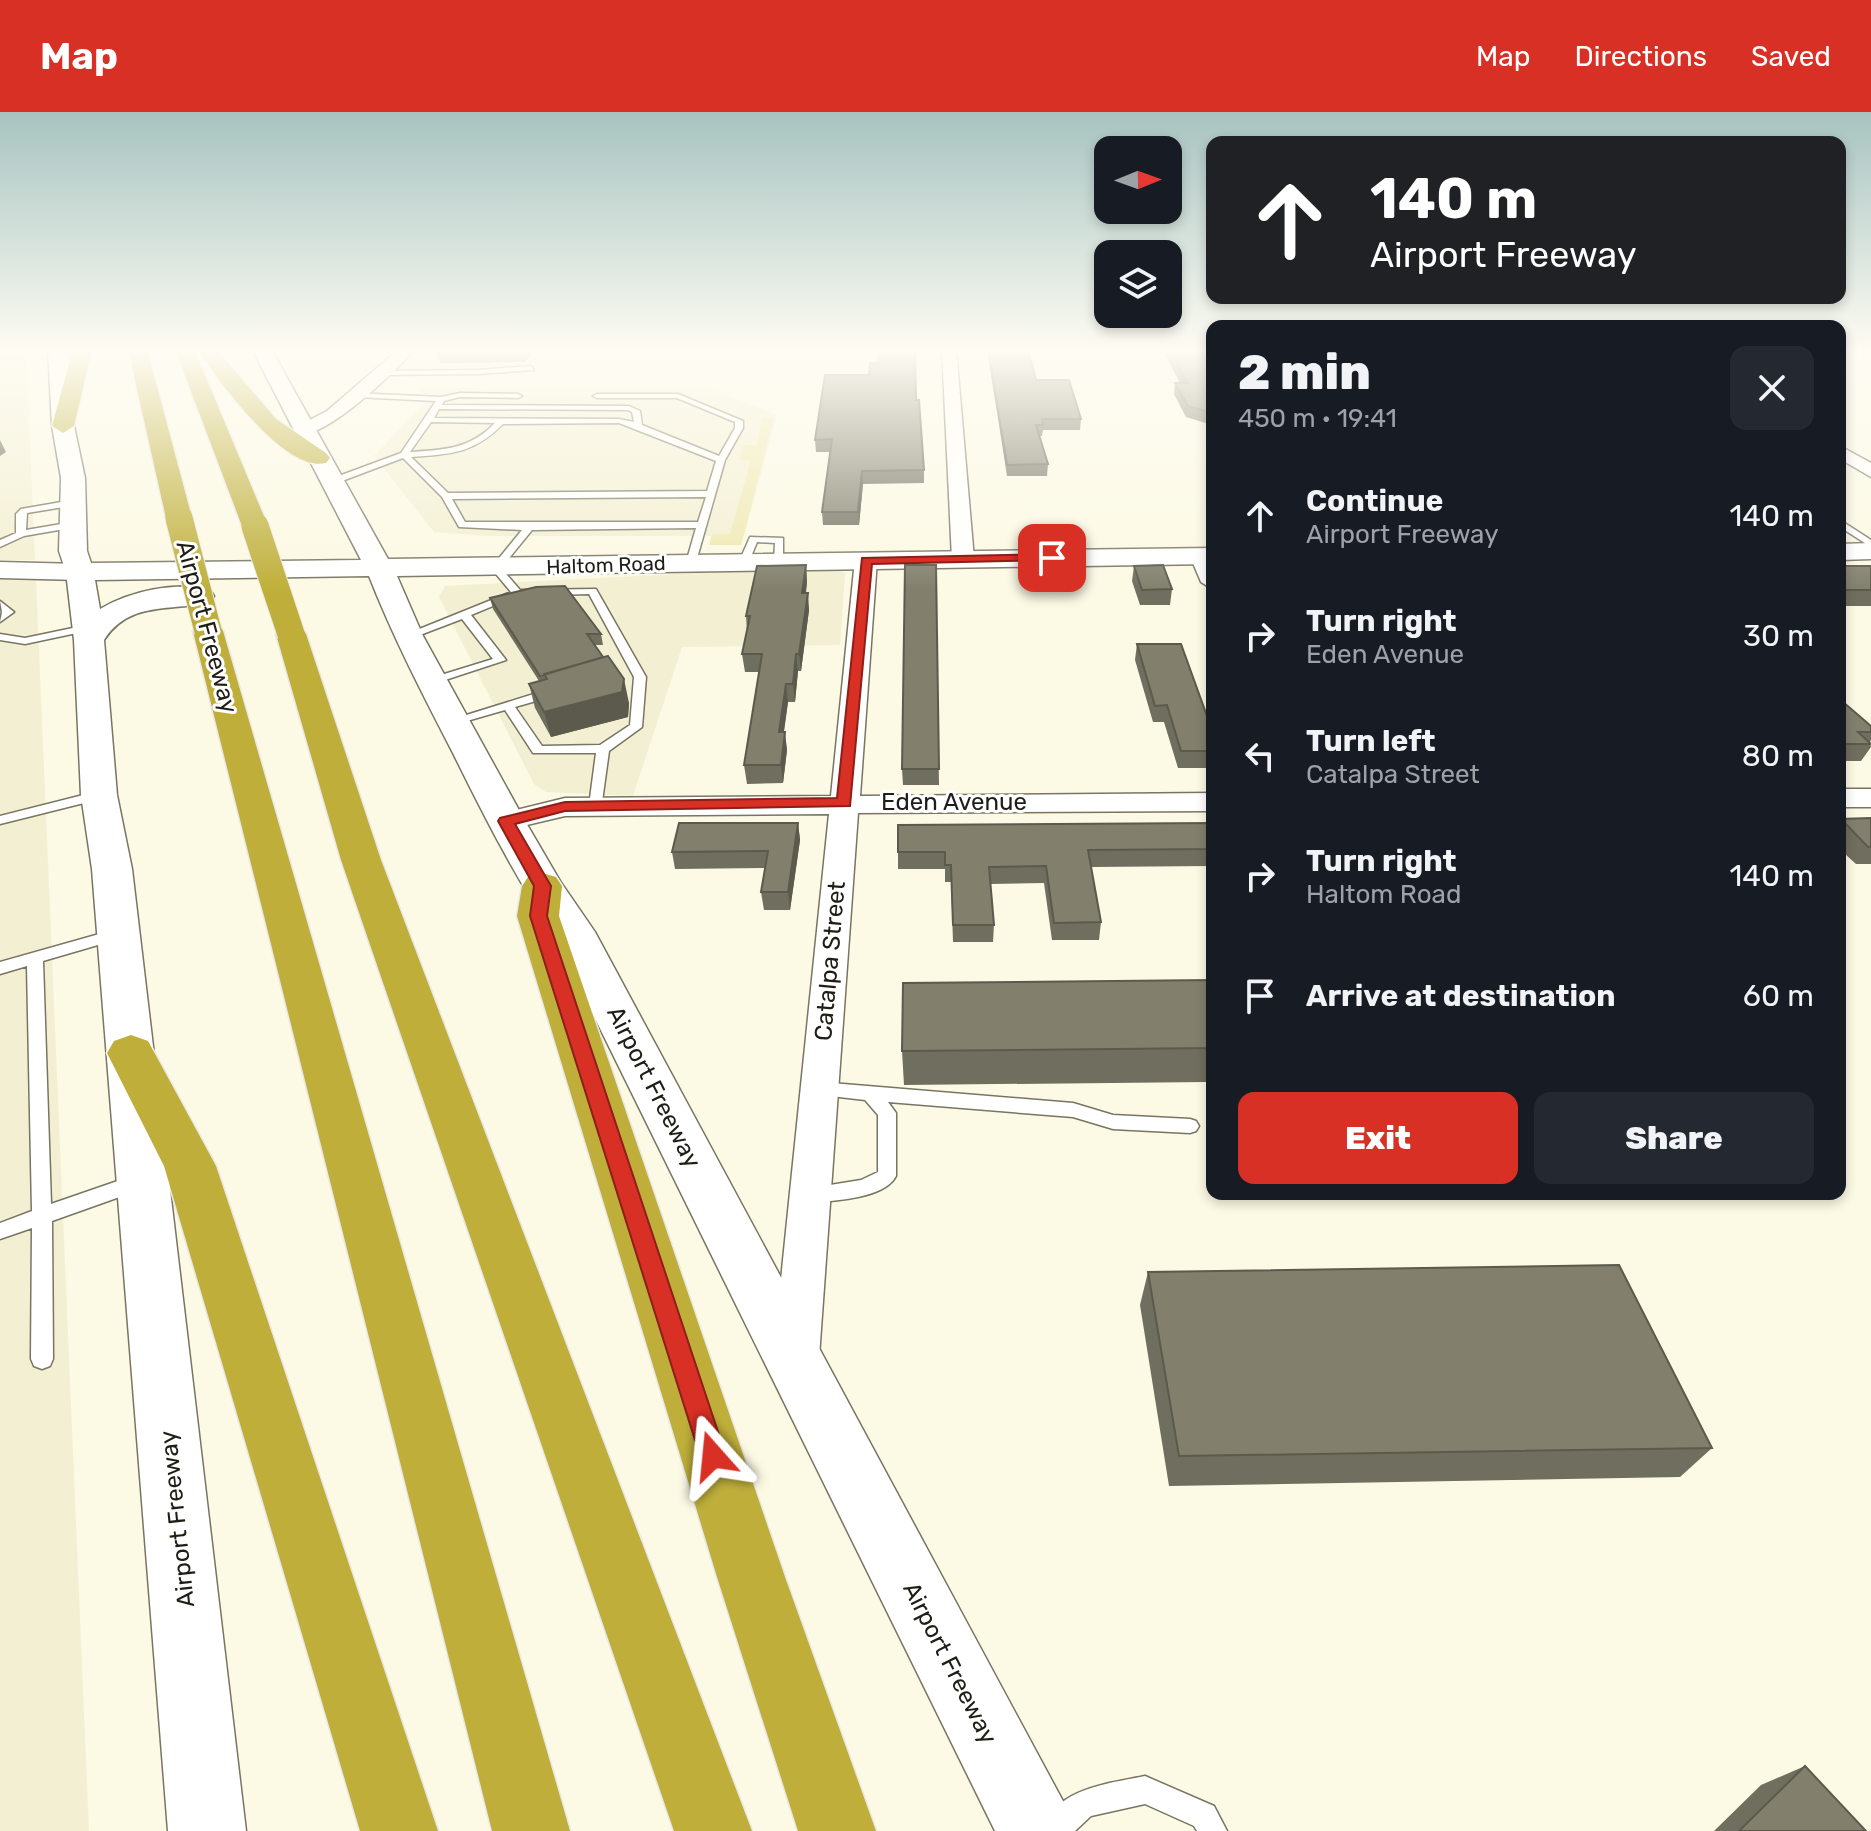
<!DOCTYPE html>
<meta charset="utf-8">
<style>
:root{--surface:#171b24;--page:#242831;--text:#f1f3f6;--muted:#9ea1a6;--accent:#d93025}
body{margin:0;font-family:Rubik,sans-serif;background:var(--page);color:var(--text);height:100vh;display:flex;flex-direction:column;font-size:30px;white-space:nowrap}
*{box-sizing:border-box;margin:0}
p{font-size:26px;color:var(--muted)}
.icon{flex:none;width:44px;height:44px;fill:none;stroke:currentColor;stroke-width:2;stroke-linecap:round;stroke-linejoin:round}
.map{position:relative;flex:1;overflow:hidden}
.side{position:absolute;left:1206px;top:208px;width:640px;height:880px;display:flex;flex-direction:column;background:var(--surface);border-radius:16px;box-shadow:0 4px 12px #0003}
.side>*{flex:none}
.top-card{position:absolute;left:1206px;top:24px;width:640px;height:168px;border-radius:16px;box-shadow:0 4px 12px #0003;background:#202124;color:#fff;overflow:hidden}
.needle{width:52px;rotate:89deg}
.buttons{position:absolute;left:1094px;top:24px;display:grid;gap:16px}
.buttons a{display:grid;place-items:center;width:88px;height:88px;border-radius:16px;background:var(--surface);box-shadow:0 4px 12px #0003;font-size:40px}
.pin{position:absolute;display:grid;place-items:center;width:68px;height:68px;color:#fff;margin:-34px;border-radius:16px;box-shadow:0 4px 12px #0006}
.me{position:absolute;width:88px;margin:-44px;rotate:342deg;stroke-linejoin:round;filter:drop-shadow(0 0 6px #0008)}
.turn{display:flex;align-items:center;gap:28px;height:168px;padding:0 32px;font-size:36px}
.turn .icon{width:104px;height:104px;stroke-width:2.5}
.turn b{display:block;font-size:56px;line-height:68px}
.round{display:grid;place-items:center;flex:none;width:84px;height:84px;border-radius:16px;background:var(--page)}
.head{display:flex;align-items:center;justify-content:space-between;height:136px;padding:0 32px}
h1{font-size:48px;font-weight:800;line-height:60px}
.action{display:flex;gap:16px;margin-top:auto;padding:16px 32px}
.action a{flex:1;height:92px;border-radius:16px;background:var(--accent);color:#fff;font-size:32px;font-weight:800;line-height:92px;text-align:center}
.action a+a{background:var(--page);color:var(--text)}
ul{padding:0;list-style:none}
li{display:flex;align-items:center;gap:24px;height:120px;padding:0 32px}
li div{flex:1}
li b{display:block;font-size:30px}
li em{font-style:normal}
header{display:flex;align-items:center;gap:48px;box-sizing:border-box;height:112px;padding:0 40px;background:var(--accent);color:#fff}
header strong{font-size:38px}
nav{display:flex;gap:44px;margin-inline-start:auto;font-size:28px}
.map>svg:first-child{display:block}
.built{fill:#f3efd2}
.green{fill:#efe8b0}
.lines{fill:none;stroke-linecap:round;stroke-linejoin:round}
.service-casing{stroke:#787562;stroke-width:3}
.minor-casing{stroke:#787562;stroke-width:3}
.tertiary-casing{stroke:#787562;stroke-width:3}
.secondary-casing{stroke:#787562;stroke-width:3}
.motorway-casing{stroke:#e9e8e8;stroke-width:3}
.service{fill:#fff;fill-rule:evenodd}
.minor{fill:#fff;fill-rule:evenodd}
.tertiary{fill:#fff;fill-rule:evenodd}
.secondary{fill:#fff;fill-rule:evenodd}
.motorway{fill:#bfaf3a;fill-rule:evenodd}
.motorway-bridge-casing{stroke:#e9e8e8;stroke-width:29;stroke-linecap:butt}
.motorway-bridge{stroke:#bfaf3a;stroke-width:27}
.wall{fill:#706e5e}
.shaded-wall{fill:#5b5a4c}
.building{fill:#82806d;stroke:#5b5a4c;stroke-width:2}
.route{fill:#d93025;stroke:#8d1f18;stroke-width:2}
.labels{text-anchor:middle;stroke-width:6;stroke-linejoin:round;paint-order:stroke}
.far-street-label{font-size:20px;fill:#1f1e16;stroke:#fff}
.street-label{font-size:24px;fill:#1f1e16;stroke:#fff}
</style>
<header>
<strong>Map</strong>
<nav><a>Map</a><a>Directions</a><a>Saved</a></nav>
</header>
<div class="map">
<svg width="1871" height="1719" viewBox="0 0 1871 1719">
<rect width="100%" height="100%" fill="#fcf9e4"/>
<!-- built -->
<path class="built" d="M 0,237 L 26,237 L 35,448 L 0,448 Z
M 423,276 L 711,277 L 777,303 L 744,424 L 488,424 L 434,420 L 374,344 L 425,290 L 410,289 Z
M 838,458 L 845,461 L 840,533 L 682,535 L 633,684 L 546,680 L 534,672 L 439,485 L 445,474 L 735,459 Z
M 0,468 L 36,468 L 89,1719 L 0,1719 Z"/>
<!-- green -->
<path class="green" d="M 762,306 L 774,306 L 741,433 L 709,433 L 712,422 L 730,422 L 751,348 L 739,348 L 743,333 L 757,333 Z"/>
<g class="lines">
<defs>
<path id="service" d="M 531,254 L 534,258 L 478,262 L 381,263 L 377,261 L 381,259 L 478,258 Z
M 353,281 L 441,285 L 460,281 L 518,282 L 522,284 L 518,286 L 460,285 L 444,289 L 442,293 L 629,294 L 640,299 L 642,313 L 719,344 L 735,316 L 735,310 L 677,286 L 597,286 L 593,284 L 597,282 L 678,282 L 743,309 L 743,316 L 725,348 L 695,453 L 686,451 L 696,416 L 532,418 L 501,456 L 520,478 L 596,477 L 646,565 L 642,615 L 609,639 L 601,697 L 591,697 L 589,694 L 596,641 L 533,641 L 505,598 L 453,613 L 447,609 L 553,576 L 557,577 L 557,583 L 515,595 L 542,634 L 600,633 L 630,613 L 634,565 L 589,482 L 517,484 L 471,503 L 506,548 L 436,571 L 428,571 L 428,567 L 493,547 L 462,507 L 412,526 L 402,524 L 511,480 L 491,456 L 522,418 L 459,415 L 442,385 L 403,346 L 334,372 L 328,372 L 328,368 L 401,341 L 436,289 L 356,285 ZM 439,297 L 628,298 L 632,300 L 634,310 L 619,307 L 434,306 ZM 431,310 L 495,311 C 470,337 445,338 410,340 ZM 619,311 L 716,349 L 707,379 L 448,381 L 411,345 C 451,342 473,342 503,312 ZM 706,385 L 698,410 L 465,410 L 452,387 Z
M 73,388 L 78,391 L 76,393 L 27,401 L 26,418 L 73,410 L 76,411 L 76,415 L 24,424 L 0,435 L 0,428 L 16,421 L 16,402 L 21,397 Z
M 1840,408 L 1871,428 L 1871,435 L 1840,415 Z
M 750,425 L 783,426 L 783,451 L 774,449 L 775,431 L 757,430 L 748,452 L 740,452 L 739,450 Z
M 0,489 L 14,500 L 0,510 L 2,500 Z
M 87,513 L 91,514 L 91,518 L 25,532 L 0,528 L 0,522 L 25,526 Z
M 99,679 L 104,680 L 104,686 L 0,712 L 0,704 Z
M 117,817 L 125,822 L 122,826 L 43,849 L 51,1092 L 135,1063 L 142,1065 L 145,1071 L 142,1077 L 52,1109 L 53,1247 L 50,1254 L 42,1257 L 34,1254 L 31,1247 L 32,1116 L 0,1127 L 0,1111 L 32,1099 L 27,854 L 0,862 L 0,850 Z
M 819,970 L 1073,991 L 1113,1003 L 1190,1007 L 1196,1009 L 1199,1014 L 1196,1019 L 1190,1021 L 1113,1017 L 1073,1005 L 888,990 L 896,1001 L 896,1064 C 884,1087 835,1088 812,1091 L 805,1089 L 802,1083 L 805,1077 L 861,1068 L 878,1060 L 878,1003 L 865,988 L 813,982 L 810,977 L 813,972 Z
M 1145,1664 L 1214,1694 L 1227,1719 L 1197,1719 L 1194,1714 L 1145,1692 L 1091,1704 L 1075,1719 L 1040,1719 C 1057,1676 1106,1672 1145,1664 Z"/>
<path id="minor" d="M 399,237 L 415,237 C 397,258 325,328 298,322 L 295,318 L 298,314 L 327,299 Z
M 942,237 L 956,237 L 974,447 L 963,453 L 952,447 Z
M 1840,334 L 1871,351 L 1871,365 L 1840,347 Z
M 1201,438 L 1208,440 L 1212,445 L 1212,477 L 1201,470 L 1190,444 Z
M 866,442 L 877,448 L 860,684 L 1212,681 L 1212,699 L 858,701 L 819,1245 L 812,1260 L 796,1267 L 780,1260 L 773,1245 L 829,702 L 565,704 L 506,718 L 496,715 L 491,709 L 496,703 L 565,686 L 831,684 L 855,448 Z
M 1840,677 L 1871,677 L 1871,695 L 1840,695 Z"/>
<path id="tertiary" d="M 0,450 L 80,452 L 89,454 L 93,460 L 89,466 L 80,468 L 0,466 Z"/>
<path id="secondary" d="M 48,237 L 68,237 L 74,314 L 85,366 L 87,439 L 91,451 L 361,448 L 252,237 L 271,237 L 388,447 L 1212,436 L 1212,452 L 397,464 L 423,524 L 525,709 L 560,769 L 595,820 L 1064,1691 L 1075,1719 L 995,1719 L 554,823 C 515,765 484,704 453,641 C 423,583 393,525 369,464 L 95,468 L 100,497 C 130,479 175,469 210,478 L 214,484 L 210,490 C 171,500 130,488 104,528 L 117,683 L 132,757 L 246,1719 L 168,1719 L 92,757 L 81,683 L 74,528 L 66,460 L 59,439 L 61,366 L 52,314 Z
M 1871,431 L 1871,447 L 1840,448 L 1840,432 Z"/>
<path id="motorway" d="M 73,237 L 92,237 L 74,314 L 63,321 L 52,314 Z
M 128,237 L 147,237 L 192,406 L 188,411 L 170,411 L 166,406 Z
M 175,237 L 194,237 L 268,414 L 264,420 L 246,420 L 242,414 Z
M 197,237 L 216,237 L 276,307 L 326,341 L 330,346 L 326,351 C 285,361 218,268 197,237 Z
M 208,510 L 219,513 L 223,519 L 570,1719 L 492,1719 L 193,519 L 197,513 Z
M 291,513 L 302,516 L 306,522 L 381,748 L 752,1719 L 674,1719 L 341,748 L 276,522 L 280,516 Z
M 542,761 L 556,765 L 562,774 L 559,804 L 785,1465 L 876,1719 L 798,1719 L 717,1465 L 517,804 L 522,774 L 528,765 Z
M 131,923 L 148,929 L 216,1054 L 438,1719 L 360,1719 L 164,1054 L 107,941 L 114,929 Z"/>
</defs>
<!-- service casing -->
<use href="#service" class="service-casing"/>
<!-- minor casing -->
<use href="#minor" class="minor-casing"/>
<!-- tertiary casing -->
<use href="#tertiary" class="tertiary-casing"/>
<!-- secondary casing -->
<use href="#secondary" class="secondary-casing"/>
<!-- motorway casing -->
<use href="#motorway" class="motorway-casing"/>
<!-- service -->
<use href="#service" class="service"/>
<!-- minor -->
<use href="#minor" class="minor"/>
<!-- tertiary -->
<use href="#tertiary" class="tertiary"/>
<!-- secondary -->
<use href="#secondary" class="secondary"/>
<!-- motorway -->
<use href="#motorway" class="motorway"/>
<defs>
<path id="motorway-bridge" d="M 179,406 L 208,519
M 255,414 L 291,522"/>
</defs>
<!-- motorway-bridge casing -->
<use href="#motorway-bridge" class="motorway-bridge-casing"/>
<!-- motorway-bridge -->
<use href="#motorway-bridge" class="motorway-bridge"/>
</g>
<!-- wall -->
<path class="wall" d="M 534,237 L 525,250 L 440,251 L 438,243 Z
M 987,237 L 1028,237 L 1036,268 L 1081,307 L 1080,318 L 1043,318 L 1042,324 L 1039,324 L 1048,352 L 1047,364 L 1007,364 Z
M 1162,237 L 1200,237 L 1212,258 L 1212,313 L 1186,305 L 1174,282 L 1175,271 L 1180,271 Z
M 916,288 L 924,358 L 924,371 L 863,372 L 859,413 L 823,413 L 822,400 L 830,340 L 816,340 L 815,328 Z
M 806,453 L 807,470 L 806,481 L 809,498 L 801,559 L 798,559 L 795,590 L 788,590 L 784,620 L 787,638 L 783,671 L 747,672 L 744,653 L 759,560 L 745,560 L 742,542 L 747,519 L 746,504 Z
M 936,453 L 939,673 L 903,673 L 902,657 Z
M 1134,454 L 1172,477 L 1170,493 L 1140,493 L 1132,469 Z
M 1840,454 L 1871,454 L 1871,494 L 1840,494 Z
M 490,486 L 601,522 L 603,533 L 595,533 L 629,591 L 628,605 L 551,625 L 535,596 L 529,572 L 539,569 L 493,497 Z
M 1137,532 L 1212,618 L 1212,656 L 1178,656 L 1164,610 L 1153,610 L 1135,548 Z
M 1840,590 L 1871,614 L 1871,628 L 1870,630 L 1871,635 L 1861,649 L 1840,649 Z
M 1871,706 L 1871,752 L 1856,752 L 1845,742 L 1840,749 L 1841,707 Z
M 798,711 L 800,728 L 790,798 L 764,798 L 761,780 L 765,756 L 675,757 L 672,740 Z
M 1212,711 L 1212,754 L 1091,755 L 1101,810 L 1099,828 L 1052,828 L 1044,771 L 990,772 L 994,813 L 993,830 L 953,830 L 951,770 L 945,770 L 945,757 L 898,757 L 898,740 Z
M 1212,868 L 1212,995 L 1206,970 L 904,973 L 902,939 Z
M 1148,1160 L 1712,1336 L 1680,1365 L 1169,1374 L 1140,1193 Z
M 1805,1654 L 1866,1719 L 1714,1719 L 1761,1673 Z"/>
<!-- shaded-wall -->
<path class="shaded-wall" d="M 527,237 L 534,237 L 525,250 L 523,243 Z
M 0,328 L 6,340 L 0,344 Z
M 862,359 L 863,372 L 859,413 L 858,400 Z
M 806,453 L 807,470 L 803,498 L 802,481 Z
M 808,481 L 809,498 L 801,559 L 799,542 Z
M 796,542 L 798,559 L 795,590 L 793,572 Z
M 624,567 L 629,591 L 628,605 L 551,625 L 544,600 Z
M 786,572 L 788,590 L 781,638 L 779,620 Z
M 785,620 L 787,638 L 783,671 L 781,653 Z
M 798,711 L 800,728 L 790,798 L 788,780 Z"/>
<!-- building -->
<path class="building" d="M 443,237 L 527,237 L 523,243 L 438,243 Z
M 879,237 L 915,237 L 916,288 L 919,288 L 924,358 L 862,359 L 858,400 L 822,400 L 832,327 L 815,328 L 825,263 L 869,263 L 870,251 L 878,251 Z
M 988,237 L 1028,237 L 1036,268 L 1069,268 L 1081,307 L 1042,307 L 1043,313 L 1036,313 L 1048,352 L 1007,353 Z
M 1169,237 L 1200,237 L 1212,258 L 1212,301 L 1188,294 L 1175,271 L 1188,271 Z
M 806,453 L 802,481 L 808,481 L 799,542 L 796,542 L 793,572 L 786,572 L 779,620 L 785,620 L 781,653 L 744,653 L 762,542 L 742,542 L 750,504 L 746,504 L 757,454 Z
M 905,453 L 936,453 L 939,657 L 902,657 Z
M 1163,453 L 1172,477 L 1142,478 L 1134,454 Z
M 1840,454 L 1871,454 L 1871,478 L 1845,478 L 1840,474 Z
M 565,474 L 601,522 L 587,522 L 603,545 L 540,564 L 490,486 L 536,475 Z
M 1137,532 L 1181,532 L 1212,618 L 1212,639 L 1181,639 L 1167,593 L 1155,594 Z
M 608,544 L 624,567 L 622,580 L 544,600 L 529,572 L 547,567 L 544,562 Z
M 1840,590 L 1843,590 L 1871,614 L 1871,620 L 1858,620 L 1871,632 L 1840,632 Z
M 1871,706 L 1871,735 L 1868,735 L 1841,707 Z
M 679,711 L 798,711 L 788,780 L 761,780 L 768,739 L 672,740 Z
M 1212,711 L 1212,737 L 1088,738 L 1101,810 L 1054,811 L 1046,754 L 989,755 L 994,813 L 953,813 L 951,753 L 945,753 L 945,740 L 898,740 L 898,713 Z
M 1212,868 L 1212,936 L 902,939 L 903,871 Z
M 1619,1153 L 1712,1336 L 1179,1344 L 1148,1160 Z
M 1805,1654 L 1866,1719 L 1739,1719 Z"/>
<!-- sky -->
<linearGradient id="sky" x2="0" y2="1"><stop stop-color="#a7c3c0"/><stop offset="0.5" stop-color="#fefcf3"/><stop offset="1" stop-color="#fefcf3" stop-opacity="0"/></linearGradient>
<rect width="1871" height="478" fill="url(#sky)"/>
<!-- route -->
<path class="route" d="M 1052,442 L 1056,443 L 1056,448 L 872,452 L 850,694 L 565,699 L 515,712 L 551,774 L 547,804 L 726,1344 L 722,1354 L 713,1358 L 704,1354 L 700,1344 L 530,804 L 534,774 L 498,709 L 500,706 L 565,690 L 837,686 L 862,446 Z"/>
<g class="labels">
<!-- far-street labels -->
<g class="far-street-label">
<text transform="translate(606 453) rotate(-2)" y="7">Haltom Road</text>
</g>
<!-- street labels -->
<g class="street-label">
<text transform="translate(207 515) rotate(75)" y="8">Airport Freeway</text>
<text x="954" y="698">Eden Avenue</text>
<text transform="translate(830 849) rotate(-85)" y="8">Catalpa Street</text>
<text transform="translate(654 975) rotate(63)" y="8">Airport Freeway</text>
<text transform="translate(177 1407) rotate(-96)" y="8">Airport Freeway</text>
<text transform="translate(950 1551) rotate(63)" y="8">Airport Freeway</text>
</g>
</g>
</svg>
<div class="buttons">
<a><svg class="needle" viewBox="-14 -14 28 28"><path d="M0-13l5 13h-10z" fill="#e53935"/><path d="M0 13l5-13h-10z" fill="#9ea1a6"/></svg></a>
<a><svg class="icon" aria-label="layers" viewBox="0 0 24 24"><path d="M12 4l9 5-9 5-9-5zM3 14l9 5 9-5"/></svg></a>
</div>
<div class="pin" style="left:1052px;top:446px;background:#d93025"><svg class="icon" aria-label="arrive" viewBox="0 0 24 24"><path d="M6 21V4h12l-3 4 3 4H6"/></svg></div>
<svg class="me" style="left:713px;top:1344px" viewBox="-20 -20 40 40"><path d="M0-17L14 15 0 8-14 15z" fill="#d93025" stroke="#fff" stroke-width="4"/></svg>
<div class="top-card">
<div class="turn"><svg class="icon" aria-label="ahead" viewBox="0 0 24 24"><path d="M12 20V5M6 11l6-6 6 6"/></svg><div><b>140 m</b>Airport Freeway</div></div>
</div>
<section class="side">
<div class="head"><div><h1>2 min</h1><p>450 m · 19:41</p></div><a class="round"><svg class="icon" aria-label="close" viewBox="0 0 24 24"><path d="M6 6l12 12M18 6L6 18"/></svg></a></div>
<ul>
<li><svg class="icon" aria-label="ahead" viewBox="0 0 24 24"><path d="M12 20V5M6 11l6-6 6 6"/></svg><div><b>Continue</b><p>Airport Freeway</p></div><em>140 m</em></li>
<li><svg class="icon" aria-label="right" viewBox="0 0 24 24"><path d="M7 20v-9h11M14 6l5 5-5 5"/></svg><div><b>Turn right</b><p>Eden Avenue</p></div><em>30 m</em></li>
<li><svg class="icon" aria-label="left" viewBox="0 0 24 24"><path d="M17 20v-9H6M10 6l-5 5 5 5"/></svg><div><b>Turn left</b><p>Catalpa Street</p></div><em>80 m</em></li>
<li><svg class="icon" aria-label="right" viewBox="0 0 24 24"><path d="M7 20v-9h11M14 6l5 5-5 5"/></svg><div><b>Turn right</b><p>Haltom Road</p></div><em>140 m</em></li>
<li><svg class="icon" aria-label="arrive" viewBox="0 0 24 24"><path d="M6 21V4h12l-3 4 3 4H6"/></svg><div><b>Arrive at destination</b></div><em>60 m</em></li>
</ul>
<div class="action"><a>Exit</a><a>Share</a></div>
</section>
</div>
